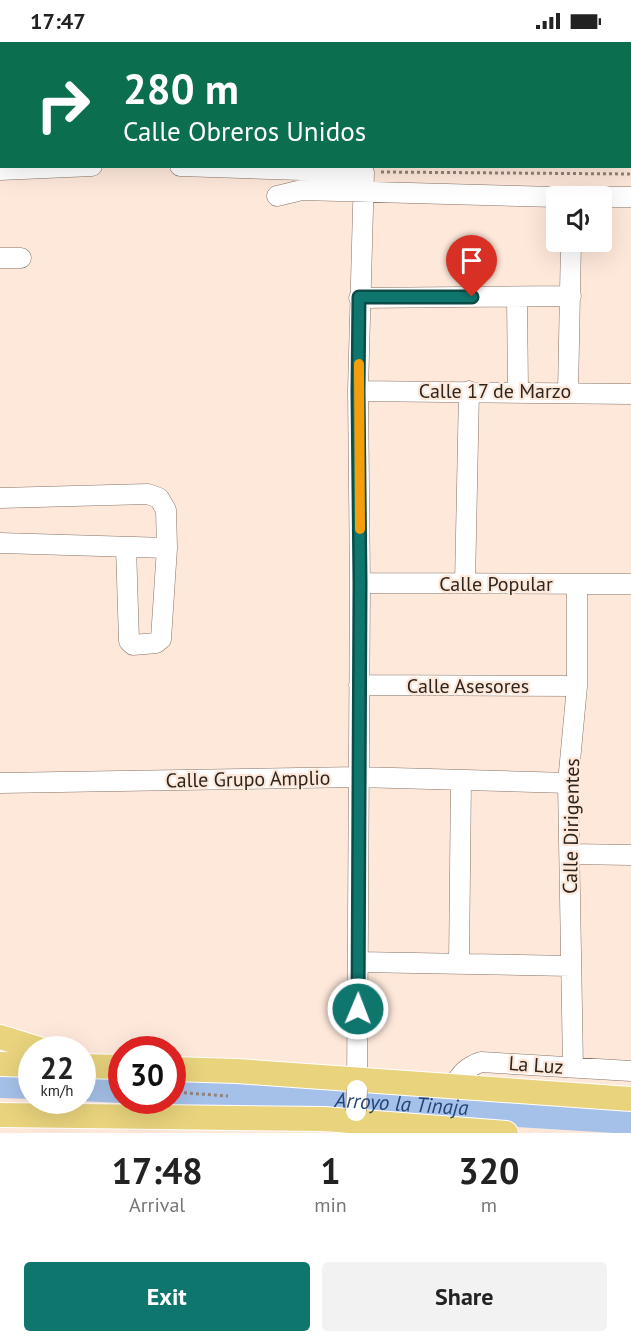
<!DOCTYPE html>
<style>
:root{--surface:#fff;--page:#f2f2f2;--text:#222;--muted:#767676;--accent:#0f766e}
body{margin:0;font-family:"PT Sans",sans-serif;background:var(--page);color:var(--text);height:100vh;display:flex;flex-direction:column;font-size:22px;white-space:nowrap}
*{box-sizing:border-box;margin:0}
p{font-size:20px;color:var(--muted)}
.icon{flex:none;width:33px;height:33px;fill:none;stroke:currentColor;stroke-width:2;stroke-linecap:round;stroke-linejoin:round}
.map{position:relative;height:1091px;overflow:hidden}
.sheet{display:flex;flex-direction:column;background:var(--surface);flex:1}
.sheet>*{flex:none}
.guide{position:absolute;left:0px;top:0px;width:632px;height:126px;box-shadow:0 6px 24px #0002;background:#0b6e4f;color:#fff;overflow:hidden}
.controls{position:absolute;left:546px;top:144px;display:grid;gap:12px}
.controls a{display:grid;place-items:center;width:66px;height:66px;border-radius:6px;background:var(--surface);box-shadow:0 6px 24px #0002;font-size:30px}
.speed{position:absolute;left:18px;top:994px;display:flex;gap:12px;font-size:30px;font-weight:700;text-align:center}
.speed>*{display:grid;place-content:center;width:78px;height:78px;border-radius:50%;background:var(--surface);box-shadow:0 6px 24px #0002;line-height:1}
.speed small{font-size:15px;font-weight:400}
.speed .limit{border:9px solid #d22;background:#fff;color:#111}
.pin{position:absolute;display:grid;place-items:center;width:51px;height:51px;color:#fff;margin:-62px -26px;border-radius:50% 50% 50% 0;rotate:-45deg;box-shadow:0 0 6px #0007}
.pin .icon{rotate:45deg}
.me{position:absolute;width:66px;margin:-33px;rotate:1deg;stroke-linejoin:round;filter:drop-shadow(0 0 4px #0008)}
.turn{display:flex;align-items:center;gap:21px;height:126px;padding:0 24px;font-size:27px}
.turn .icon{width:78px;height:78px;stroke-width:2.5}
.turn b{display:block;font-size:42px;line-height:51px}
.eta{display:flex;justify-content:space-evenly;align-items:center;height:102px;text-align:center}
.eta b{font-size:36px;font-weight:700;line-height:42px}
.cta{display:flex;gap:12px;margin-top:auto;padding:12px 24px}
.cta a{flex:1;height:69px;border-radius:6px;background:var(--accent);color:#fff;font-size:24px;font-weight:700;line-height:69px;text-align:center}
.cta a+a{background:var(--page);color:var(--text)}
.status{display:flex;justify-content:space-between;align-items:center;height:42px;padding:0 30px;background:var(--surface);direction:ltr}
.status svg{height:16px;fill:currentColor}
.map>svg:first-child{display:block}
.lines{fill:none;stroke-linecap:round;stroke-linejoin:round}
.river{stroke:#a6c1e9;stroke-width:32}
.minor-casing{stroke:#867366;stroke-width:21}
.major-casing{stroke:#fff;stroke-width:26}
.path{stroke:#92837a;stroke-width:3;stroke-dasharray:3 3;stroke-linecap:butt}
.minor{stroke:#fff;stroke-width:20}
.major{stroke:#e9d37d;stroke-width:24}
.minor-bridge-casing{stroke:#867366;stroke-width:21;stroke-linecap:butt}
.minor-bridge{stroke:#fff;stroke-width:20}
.route-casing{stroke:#0a4d48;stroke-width:15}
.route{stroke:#0f766e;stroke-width:10}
.slow{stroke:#f59e0b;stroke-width:10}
.labels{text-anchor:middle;stroke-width:4.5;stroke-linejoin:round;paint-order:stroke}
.street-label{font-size:20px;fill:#2c241f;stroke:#fee8da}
.water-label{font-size:21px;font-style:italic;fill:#224476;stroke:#fee8da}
</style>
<div class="status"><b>17:47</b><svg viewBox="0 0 49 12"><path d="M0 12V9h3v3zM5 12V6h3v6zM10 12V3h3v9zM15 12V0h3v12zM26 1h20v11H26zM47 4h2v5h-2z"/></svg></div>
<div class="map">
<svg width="631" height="1091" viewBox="0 0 631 1091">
<rect width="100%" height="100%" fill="#fee8da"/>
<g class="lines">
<!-- river -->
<g class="river">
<path d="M 0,1040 L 32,1041"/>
<path d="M 82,1043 L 122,1045"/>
<path id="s1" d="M 172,1048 L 631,1076"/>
</g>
<defs>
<path id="minor" d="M 180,124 L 364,130 L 358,349 L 360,541 L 357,1048
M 0,128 L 92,124
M 277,154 L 302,148 L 556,155
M 602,155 L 631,155
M 0,216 L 21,216
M 517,255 L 518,349
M 359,256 L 571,254
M 358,349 L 631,352
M 568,350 L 571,200
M 0,456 L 148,452 L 159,456 L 166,468 L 167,506 L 161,597 L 156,601 L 133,603 L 129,599 L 126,505
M 0,501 L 167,506
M 360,541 L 631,542
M 465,541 L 469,349
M 359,643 L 577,644
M 0,741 L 358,735 L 568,741
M 570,812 L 631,813
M 359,920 L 570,924
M 459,921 L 461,738
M 573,1025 L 568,741 L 577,644 L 577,542
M 453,1045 C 461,1031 467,1025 481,1020 L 631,1029"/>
<path id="major" d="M 0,995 L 42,1008
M 0,1022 L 32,1023
M 82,1024 L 122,1025
M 172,1027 L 237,1029 L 631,1057
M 0,1073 L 324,1077 L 506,1091"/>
</defs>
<!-- minor casing -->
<use href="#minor" class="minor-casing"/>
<!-- major casing -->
<use href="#major" class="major-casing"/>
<!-- path -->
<path class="path" d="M 0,86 L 2,86
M 381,130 L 631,132
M 172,1050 L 228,1054"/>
<!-- minor -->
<use href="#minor" class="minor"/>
<!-- major -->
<use href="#major" class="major"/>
<defs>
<path id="minor-bridge" d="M 356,1069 L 357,1048"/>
</defs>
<!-- minor-bridge casing -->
<use href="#minor-bridge" class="minor-bridge-casing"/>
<!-- minor-bridge -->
<use href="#minor-bridge" class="minor-bridge"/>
</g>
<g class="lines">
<defs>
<path id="route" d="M 358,967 L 360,541 L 358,349 L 359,255 L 472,255"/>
</defs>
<!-- route casing -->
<use href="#route" class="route-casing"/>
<!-- route -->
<use href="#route" class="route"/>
<!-- slow -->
<path class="slow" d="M 359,322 L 360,487"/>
</g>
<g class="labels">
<!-- street labels -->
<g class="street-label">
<text x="495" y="356">Calle 17 de Marzo</text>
<text x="496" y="549">Calle Popular</text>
<text x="468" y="651">Calle Asesores</text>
<text transform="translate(248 737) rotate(-1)" y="7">Calle Grupo Amplio</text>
<text transform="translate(571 784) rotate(-89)" y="7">Calle Dirigentes</text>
<text transform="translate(536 1023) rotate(4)" y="7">La Luz</text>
</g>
<!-- water labels -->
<g class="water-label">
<text dy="7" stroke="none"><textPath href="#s1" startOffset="230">Arroyo la Tinaja</textPath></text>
</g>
</g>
</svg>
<div class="controls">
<a><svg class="icon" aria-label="sound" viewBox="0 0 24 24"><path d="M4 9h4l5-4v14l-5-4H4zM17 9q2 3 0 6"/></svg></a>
</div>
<div class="speed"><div>22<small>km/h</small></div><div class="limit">30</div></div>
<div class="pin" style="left:472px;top:255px;background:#d93025"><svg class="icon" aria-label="arrive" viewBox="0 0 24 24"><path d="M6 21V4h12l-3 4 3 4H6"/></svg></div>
<svg class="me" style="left:358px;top:967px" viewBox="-20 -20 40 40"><circle r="17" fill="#0f766e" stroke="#fff" stroke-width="3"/><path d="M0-11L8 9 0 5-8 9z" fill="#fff"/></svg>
<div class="guide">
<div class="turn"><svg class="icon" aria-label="right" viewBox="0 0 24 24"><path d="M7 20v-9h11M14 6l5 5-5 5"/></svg><div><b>280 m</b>Calle Obreros Unidos</div></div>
</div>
</div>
<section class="sheet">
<div class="eta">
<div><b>17:48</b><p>Arrival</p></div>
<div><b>1</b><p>min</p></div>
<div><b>320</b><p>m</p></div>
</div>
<div class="cta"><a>Exit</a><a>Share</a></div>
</section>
